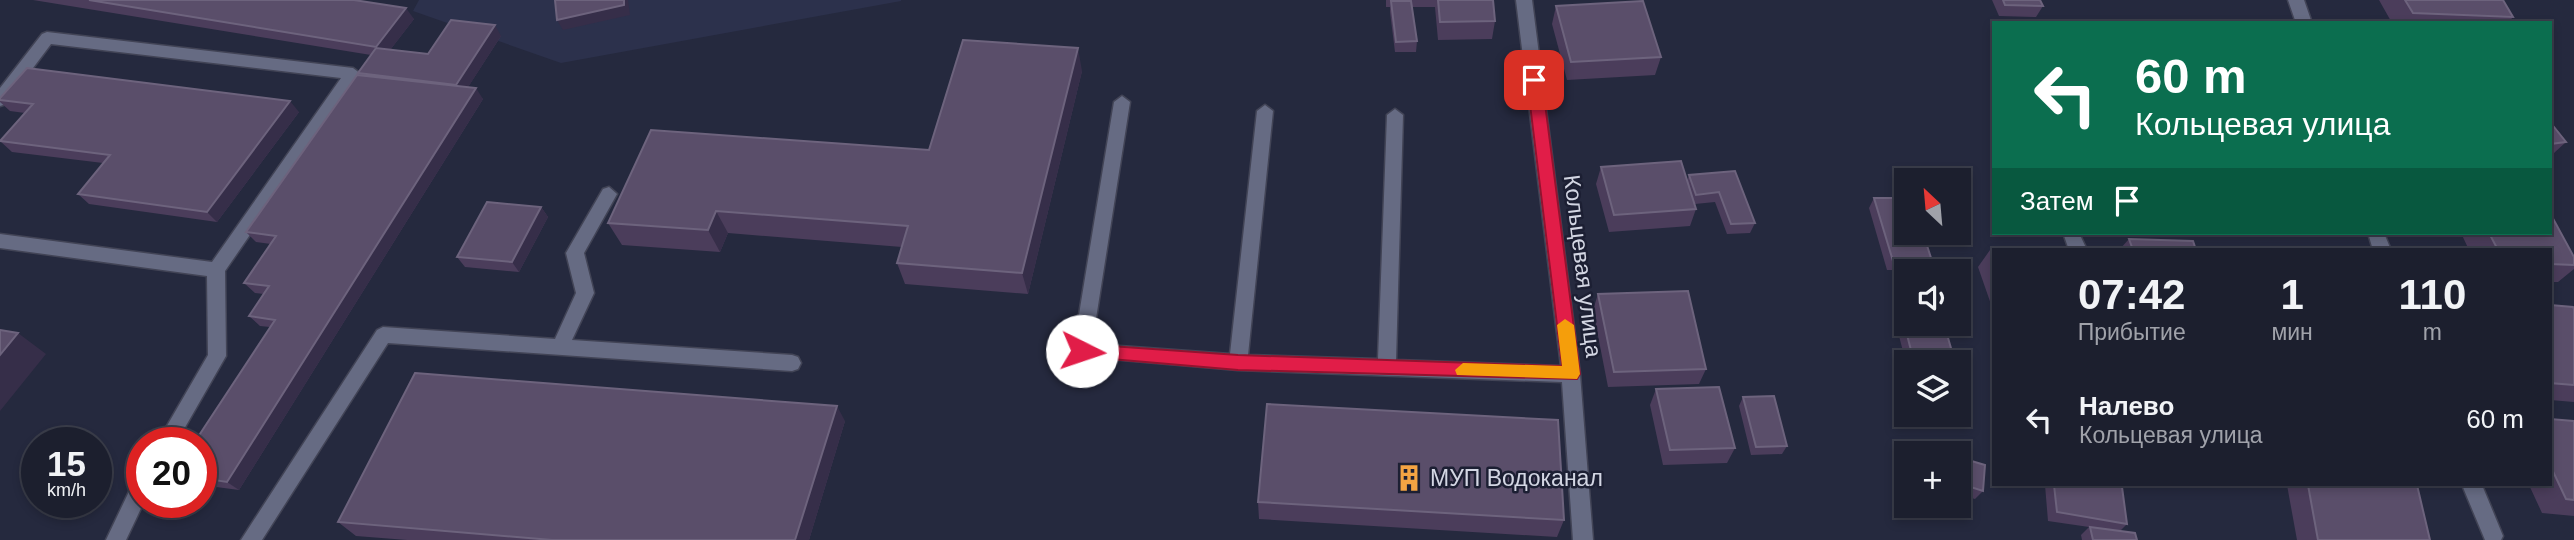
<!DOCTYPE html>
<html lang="ru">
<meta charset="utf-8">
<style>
:root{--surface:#1c1f2e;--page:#252736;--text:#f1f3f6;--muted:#a0a2aa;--line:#3a3d4a}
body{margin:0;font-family:Arial,sans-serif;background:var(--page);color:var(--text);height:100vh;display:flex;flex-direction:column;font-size:26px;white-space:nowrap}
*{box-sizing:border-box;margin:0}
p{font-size:23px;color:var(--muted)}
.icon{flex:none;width:38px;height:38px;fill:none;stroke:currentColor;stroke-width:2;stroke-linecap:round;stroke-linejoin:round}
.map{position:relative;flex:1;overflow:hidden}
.drawer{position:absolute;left:1992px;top:248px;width:560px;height:238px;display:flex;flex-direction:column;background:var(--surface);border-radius:0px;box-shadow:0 4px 10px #0003,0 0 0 2px var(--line)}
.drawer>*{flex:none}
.top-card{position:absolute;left:1992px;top:21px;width:560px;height:214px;border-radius:0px;box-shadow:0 4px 10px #0003,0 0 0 2px var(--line);background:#0b6e4f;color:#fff;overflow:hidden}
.needle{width:46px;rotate:334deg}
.tools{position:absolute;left:1894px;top:168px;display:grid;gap:14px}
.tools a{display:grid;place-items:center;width:77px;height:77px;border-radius:0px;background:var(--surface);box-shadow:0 4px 10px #0003,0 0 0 2px var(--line);font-size:35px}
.speed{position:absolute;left:21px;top:427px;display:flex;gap:14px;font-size:35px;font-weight:700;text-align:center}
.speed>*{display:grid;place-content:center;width:91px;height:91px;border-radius:50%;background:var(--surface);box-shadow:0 4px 10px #0003,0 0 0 2px var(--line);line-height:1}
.speed small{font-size:18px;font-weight:400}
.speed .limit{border:10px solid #d22;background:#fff;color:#111}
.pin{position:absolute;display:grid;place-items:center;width:60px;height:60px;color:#fff;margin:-30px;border-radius:14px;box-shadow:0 4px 10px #0006}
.me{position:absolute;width:77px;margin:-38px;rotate:94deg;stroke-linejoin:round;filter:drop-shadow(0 0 5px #0008)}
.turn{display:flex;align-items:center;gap:24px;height:147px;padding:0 28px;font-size:32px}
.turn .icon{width:91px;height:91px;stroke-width:2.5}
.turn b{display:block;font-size:49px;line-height:60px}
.then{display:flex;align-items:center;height:66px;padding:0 28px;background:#0003;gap:14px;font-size:26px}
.eta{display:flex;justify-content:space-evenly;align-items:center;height:119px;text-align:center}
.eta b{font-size:42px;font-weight:700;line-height:49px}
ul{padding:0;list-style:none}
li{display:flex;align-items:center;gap:21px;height:105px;padding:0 28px}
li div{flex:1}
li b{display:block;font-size:26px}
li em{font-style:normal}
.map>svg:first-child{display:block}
.built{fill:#2c314c}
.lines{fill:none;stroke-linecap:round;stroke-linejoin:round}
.minor-casing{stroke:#424456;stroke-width:3}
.minor{fill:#666b83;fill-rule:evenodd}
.wall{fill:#4b3d5b}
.shaded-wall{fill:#362e49}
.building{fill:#5a4e6a;stroke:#6d637d;stroke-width:2}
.route{fill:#e11d48;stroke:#92132f;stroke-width:2}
.slow{fill:#f59e0b}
.labels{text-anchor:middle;stroke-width:5;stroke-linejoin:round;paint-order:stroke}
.street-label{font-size:23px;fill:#d3d6e3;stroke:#1c1f33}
.poi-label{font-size:23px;fill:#d3d6e3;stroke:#1c1f33;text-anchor:start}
</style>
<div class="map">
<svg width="2574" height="540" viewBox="0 0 2574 540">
<rect width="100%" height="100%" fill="#25293e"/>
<!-- built -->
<path class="built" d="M 419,0 L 901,0 L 901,1 L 561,63 L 413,11 Z"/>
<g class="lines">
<defs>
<path id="minor" d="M 1516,0 L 1532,0 L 1580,374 L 1593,540 L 1573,540 L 1562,382 L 1238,370 L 1076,356 L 1073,351 L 1114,102 L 1122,96 L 1130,102 L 1092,344 L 1230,354 L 1257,111 L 1265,105 L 1273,111 L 1248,355 L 1378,359 L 1387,115 L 1395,109 L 1403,115 L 1396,360 L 1561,366 Z
M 2288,0 L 2304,0 L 2312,23 L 2296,23 Z
M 47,32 L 353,68 L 361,74 L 225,271 L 226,356 L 176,443 L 157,443 L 208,355 L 207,276 L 0,248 L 0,234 L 212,262 L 341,78 L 51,44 L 6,104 L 0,106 L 0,88 L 42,34 Z
M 609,187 L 617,194 L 584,253 L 594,293 L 572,340 L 792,355 L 798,357 L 801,363 L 798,369 L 792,371 L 388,343 L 262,540 L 241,540 L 377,330 L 383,327 L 555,339 L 576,293 L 566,253 L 603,189 Z
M 2063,233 L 2079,233 L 2087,250 L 2069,250 Z
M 2368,233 L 2384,233 L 2391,250 L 2373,250 Z
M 142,476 L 144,502 L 126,540 L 106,540 L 135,479 Z
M 2462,485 L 2482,485 L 2503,536 L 2501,540 L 2485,540 Z"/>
</defs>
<!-- minor casing -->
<use href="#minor" class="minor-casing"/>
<!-- minor -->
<use href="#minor" class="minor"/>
</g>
<!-- wall -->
<path class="wall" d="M 33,0 L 354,0 L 414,19 L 390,50 L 428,54 L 501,36 L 468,87 L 483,99 L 239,490 L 201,485 L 201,443 L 270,327 L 260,326 L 249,316 L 264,294 L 255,293 L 244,283 L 271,244 L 256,242 L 246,232 L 359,75 L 358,73 L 371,55 Z
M 1386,0 L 1493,0 L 1495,21 L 1492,39 L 1438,40 L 1435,7 L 1412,7 L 1417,41 L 1416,52 L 1395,52 L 1390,12 L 1390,7 L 1386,7 Z
M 1992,0 L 2040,0 L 2043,6 L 2036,17 L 1999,16 Z
M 2379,0 L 2503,0 L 2513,17 L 2508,23 L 2392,23 Z
M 1556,6 L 1661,57 L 1655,75 L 1567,80 L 1552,24 Z
M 1082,71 L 1028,294 L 905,284 L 897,263 L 902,247 L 728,233 L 720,252 L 622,245 L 608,223 L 929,150 Z
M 0,98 L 299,112 L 217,222 L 89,204 L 78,194 L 103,163 L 12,152 L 0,141 L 25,113 L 10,111 L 0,102 Z
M 2550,122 L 2566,142 L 2554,153 L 2550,153 Z
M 1601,167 L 1687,181 L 1689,175 L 1735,171 L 1755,223 L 1750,233 L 1727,234 L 1715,202 L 1695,204 L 1696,209 L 1690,226 L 1609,232 L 1596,184 Z
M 1874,198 L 1932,261 L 1926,270 L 1887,270 L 1869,208 Z
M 541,207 L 548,217 L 519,272 L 465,267 L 457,257 Z
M 2461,233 L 2550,233 L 2574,257 L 2574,269 L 2558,282 L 2550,282 L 2550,250 L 2469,250 Z
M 2129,239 L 2196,250 L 2119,250 Z
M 1990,250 L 1993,250 L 1993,310 L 1978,267 Z
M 1598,294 L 1706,369 L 1699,384 L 1608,387 L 1593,310 Z
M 2550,305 L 2574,309 L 2574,402 L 2550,400 Z
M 1904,323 L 1955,362 L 1906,363 L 1898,332 Z
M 1656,389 L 1735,448 L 1727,463 L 1663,465 L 1650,405 Z
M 1743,397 L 1787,446 L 1782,454 L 1751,455 L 1739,406 Z
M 2550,419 L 2574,421 L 2574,516 L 2542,513 L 2529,485 L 2550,485 Z
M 845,421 L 809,540 L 407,540 L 356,536 L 338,522 Z
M 1958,457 L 1983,491 L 1975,499 L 1958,494 Z
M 2045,485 L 2107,485 L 2127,524 L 2120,531 L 2137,540 L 2082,540 L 2081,535 L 2089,527 L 2048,521 Z
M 2287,485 L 2417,485 L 2430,540 L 2297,540 Z
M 1258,502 L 1564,520 L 1557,537 L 1259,519 Z"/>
<!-- shaded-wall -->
<path class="shaded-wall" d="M 624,0 L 628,0 L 630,15 L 563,30 L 557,20 Z
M 406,8 L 414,19 L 384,58 L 376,47 Z
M 495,25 L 501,36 L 463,95 L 456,85 Z
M 1078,48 L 1082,71 L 1028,294 L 1022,273 Z
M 476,88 L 483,99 L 239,490 L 227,482 Z
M 290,101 L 299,112 L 217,222 L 207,212 Z
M 541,207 L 548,217 L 519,272 L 512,262 Z
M 716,211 L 728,233 L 720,252 L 708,230 Z
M 18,333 L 46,354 L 0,411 L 0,355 Z
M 837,406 L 845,421 L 809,540 L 795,540 Z"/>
<!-- building -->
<path class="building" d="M 89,0 L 354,0 L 406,8 L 376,47 Z
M 555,0 L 624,0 L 624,5 L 557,20 Z
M 1438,0 L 1493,0 L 1495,21 L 1440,22 Z
M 2003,0 L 2040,0 L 2043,6 L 2005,5 Z
M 2405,0 L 2503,0 L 2513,17 L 2413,13 Z
M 1391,1 L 1411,1 L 1417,41 L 1396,42 Z
M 1643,1 L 1661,57 L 1571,62 L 1556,6 Z
M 451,20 L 495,25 L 456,85 L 358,73 L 376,48 L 428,54 Z
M 963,40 L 1078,48 L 1022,273 L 897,263 L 908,226 L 716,211 L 708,230 L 608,223 L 651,130 L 929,150 Z
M 27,68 L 290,101 L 207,212 L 78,194 L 110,155 L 0,141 L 33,104 L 0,100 L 0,98 Z
M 357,75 L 476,88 L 227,482 L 201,478 L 201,443 L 194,443 L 275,320 L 249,316 L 269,286 L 244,283 L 276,236 L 246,232 Z
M 2550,122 L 2566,142 L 2550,144 Z
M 1681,161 L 1696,209 L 1614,215 L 1601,167 Z
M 1735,171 L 1755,223 L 1731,224 L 1719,192 L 1696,195 L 1689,175 Z
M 1874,198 L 1906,198 L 1906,233 L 1923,233 L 1932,261 L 1893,261 Z
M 487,202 L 541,207 L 512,262 L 457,257 Z
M 2550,213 L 2574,257 L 2574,265 L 2550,264 L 2550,250 L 2498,250 L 2489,233 L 2550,233 Z
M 2129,239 L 2193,241 L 2196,250 L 2133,250 Z
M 2270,248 L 2331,250 L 2271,250 Z
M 1688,291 L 1706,369 L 1614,372 L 1598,294 Z
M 2550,305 L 2573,307 L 2574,309 L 2574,385 L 2550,383 Z
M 1904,323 L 1906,324 L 1944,324 L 1955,362 L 1914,362 Z
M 0,330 L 18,333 L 0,355 Z
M 415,373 L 837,406 L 795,540 L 552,540 L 338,522 Z
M 1958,375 L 1962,388 L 1958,388 Z
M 1719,387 L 1735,448 L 1670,450 L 1656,389 Z
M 1774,396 L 1787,446 L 1756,447 L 1743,397 Z
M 1267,404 L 1558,420 L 1564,520 L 1258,502 Z
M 2550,419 L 2574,421 L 2574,500 L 2566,499 L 2550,465 Z
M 1926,448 L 1944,453 L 1926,453 Z
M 1958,457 L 1985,465 L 1983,491 L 1958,483 Z
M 2054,485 L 2107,485 L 2122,487 L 2127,524 L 2057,512 Z
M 2308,485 L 2417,485 L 2430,540 L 2318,540 Z
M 2090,527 L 2135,533 L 2137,540 L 2093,540 Z"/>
<!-- route -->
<path class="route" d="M 1534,75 L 1542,80 L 1580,374 L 1577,379 L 1238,370 L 1076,356 L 1074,351 L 1082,344 L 1238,355 L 1562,366 L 1527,80 Z"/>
<!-- slow -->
<path class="slow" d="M 1565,319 L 1574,325 L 1580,374 L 1577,379 L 1457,375 L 1455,370 L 1463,363 L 1562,366 L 1557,325 Z"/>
<!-- icons -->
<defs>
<symbol id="building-bare" viewBox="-9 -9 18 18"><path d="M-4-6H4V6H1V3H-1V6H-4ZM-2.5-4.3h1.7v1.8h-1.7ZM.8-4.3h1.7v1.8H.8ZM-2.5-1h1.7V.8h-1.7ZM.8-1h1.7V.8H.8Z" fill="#f4a443" stroke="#1c1f33" stroke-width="2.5" paint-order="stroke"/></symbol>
</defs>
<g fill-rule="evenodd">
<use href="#building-bare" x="1390" y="459" width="38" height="38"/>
</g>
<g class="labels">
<!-- street labels -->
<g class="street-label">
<text transform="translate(1583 266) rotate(83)" y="8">Кольцевая улица</text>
</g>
<!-- poi labels -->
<g class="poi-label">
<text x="1430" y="486">МУП Водоканал</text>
</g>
</g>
</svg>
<div class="tools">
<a><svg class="needle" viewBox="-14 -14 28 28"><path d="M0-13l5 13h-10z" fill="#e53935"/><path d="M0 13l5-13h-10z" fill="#a0a2aa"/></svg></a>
<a><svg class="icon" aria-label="sound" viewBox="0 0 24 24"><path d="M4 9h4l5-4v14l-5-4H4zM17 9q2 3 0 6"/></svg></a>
<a><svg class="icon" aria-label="layers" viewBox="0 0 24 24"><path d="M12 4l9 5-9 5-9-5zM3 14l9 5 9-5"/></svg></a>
<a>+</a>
</div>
<div class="speed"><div>15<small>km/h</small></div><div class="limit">20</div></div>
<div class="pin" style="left:1534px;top:80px;background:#d93025"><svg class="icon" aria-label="arrive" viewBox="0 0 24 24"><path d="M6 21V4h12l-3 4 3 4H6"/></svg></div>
<svg class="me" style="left:1082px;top:351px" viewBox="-20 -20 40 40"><circle r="19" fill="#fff"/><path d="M0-13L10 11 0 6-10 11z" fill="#e11d48"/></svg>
<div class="top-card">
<div class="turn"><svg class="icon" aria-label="left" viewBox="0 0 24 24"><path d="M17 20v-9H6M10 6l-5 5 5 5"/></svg><div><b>60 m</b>Кольцевая улица</div></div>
<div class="then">Затем<svg class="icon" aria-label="arrive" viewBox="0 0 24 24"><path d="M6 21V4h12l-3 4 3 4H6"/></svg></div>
</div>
<section class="drawer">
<div class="eta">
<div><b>07:42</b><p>Прибытие</p></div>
<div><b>1</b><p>мин</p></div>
<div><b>110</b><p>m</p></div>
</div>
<ul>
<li><svg class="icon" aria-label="left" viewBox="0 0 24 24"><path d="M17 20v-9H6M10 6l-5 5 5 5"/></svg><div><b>Налево</b><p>Кольцевая улица</p></div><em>60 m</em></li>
</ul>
</section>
</div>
